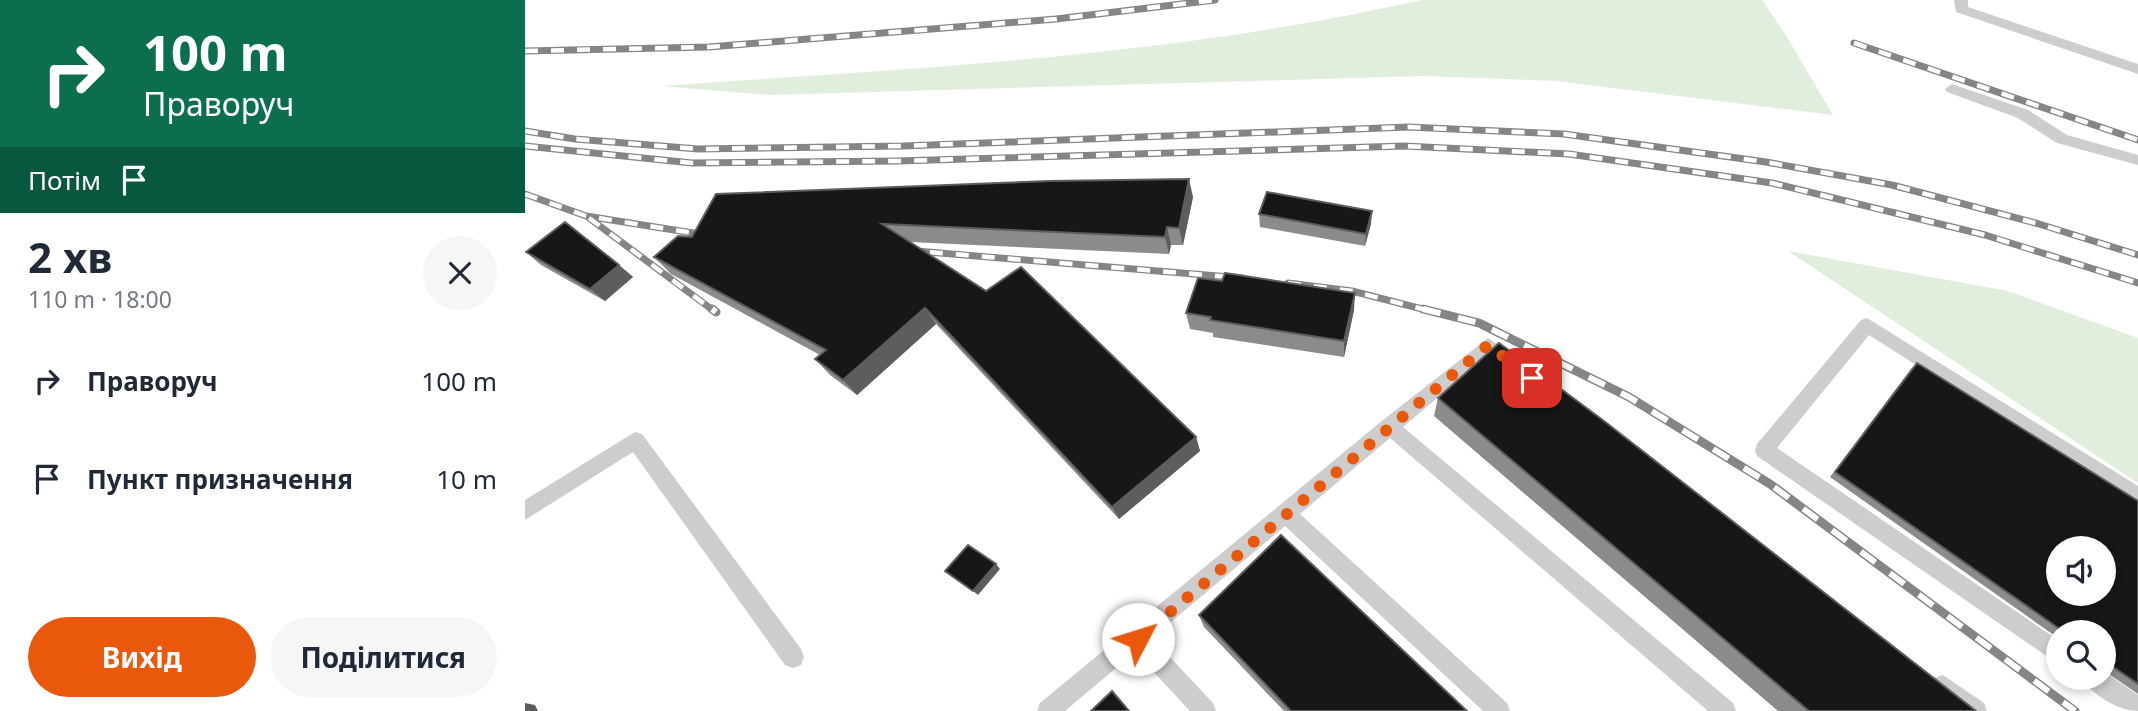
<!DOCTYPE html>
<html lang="uk">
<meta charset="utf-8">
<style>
:root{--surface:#fff;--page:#f6f6f7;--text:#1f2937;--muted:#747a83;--accent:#ea580c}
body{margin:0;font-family:"Noto Sans",sans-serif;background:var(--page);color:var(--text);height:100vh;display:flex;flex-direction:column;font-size:26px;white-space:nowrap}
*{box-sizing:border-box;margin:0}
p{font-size:23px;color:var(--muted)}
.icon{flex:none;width:38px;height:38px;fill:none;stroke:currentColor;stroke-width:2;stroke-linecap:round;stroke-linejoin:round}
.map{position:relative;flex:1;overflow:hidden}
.details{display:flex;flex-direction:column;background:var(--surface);width:525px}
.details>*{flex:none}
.banner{background:#0b6e4f;color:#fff;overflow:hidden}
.buttons{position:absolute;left:1521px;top:536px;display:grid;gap:14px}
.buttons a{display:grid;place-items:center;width:70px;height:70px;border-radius:50%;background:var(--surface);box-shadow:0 4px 10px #0003;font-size:35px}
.pin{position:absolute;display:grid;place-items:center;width:60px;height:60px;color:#fff;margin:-30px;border-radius:14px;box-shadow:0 4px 10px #0006}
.me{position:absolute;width:77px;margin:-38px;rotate:50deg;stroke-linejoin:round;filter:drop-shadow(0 0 5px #0008)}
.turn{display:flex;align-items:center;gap:24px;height:147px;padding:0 28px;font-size:32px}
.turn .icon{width:91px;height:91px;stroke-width:2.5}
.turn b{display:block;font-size:49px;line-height:60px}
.then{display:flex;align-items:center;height:66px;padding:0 28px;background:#0003;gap:14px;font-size:26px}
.round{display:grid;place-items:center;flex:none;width:74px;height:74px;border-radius:37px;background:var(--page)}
.head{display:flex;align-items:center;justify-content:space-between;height:119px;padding:0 28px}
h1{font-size:42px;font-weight:700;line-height:52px}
.button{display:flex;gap:14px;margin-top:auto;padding:14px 28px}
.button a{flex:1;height:80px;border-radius:42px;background:var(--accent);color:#fff;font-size:28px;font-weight:700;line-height:80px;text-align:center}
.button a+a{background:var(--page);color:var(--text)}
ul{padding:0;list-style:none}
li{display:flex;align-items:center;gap:21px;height:98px;padding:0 28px}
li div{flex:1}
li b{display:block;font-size:26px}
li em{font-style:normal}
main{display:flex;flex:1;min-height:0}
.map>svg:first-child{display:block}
.green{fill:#e1eedd}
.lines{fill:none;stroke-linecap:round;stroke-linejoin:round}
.lane{fill:#cdcdcd;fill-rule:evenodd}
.rail-far1-casing{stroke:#858585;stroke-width:7}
.rail-casing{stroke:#858585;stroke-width:9}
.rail-far1{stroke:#fff;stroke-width:4.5;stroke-dasharray:13;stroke-linecap:butt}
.rail{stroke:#fff;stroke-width:6;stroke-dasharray:18;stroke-linecap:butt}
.wall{fill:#8b8b8b}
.shaded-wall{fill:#5d5d5d}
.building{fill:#171717;stroke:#5d5d5d;stroke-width:2;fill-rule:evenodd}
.route{stroke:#ea580c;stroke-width:12;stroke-dasharray:0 21.6}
</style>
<main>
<section class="details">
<div class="banner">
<div class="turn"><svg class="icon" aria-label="right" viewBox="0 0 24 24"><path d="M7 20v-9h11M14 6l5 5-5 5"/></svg><div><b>100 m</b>Праворуч</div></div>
<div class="then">Потім<svg class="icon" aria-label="arrive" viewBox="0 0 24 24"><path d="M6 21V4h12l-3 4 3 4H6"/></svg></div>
</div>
<div class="head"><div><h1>2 хв</h1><p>110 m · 18:00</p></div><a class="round"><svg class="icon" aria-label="close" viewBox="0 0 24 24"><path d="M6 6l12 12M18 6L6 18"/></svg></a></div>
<ul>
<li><svg class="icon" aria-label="right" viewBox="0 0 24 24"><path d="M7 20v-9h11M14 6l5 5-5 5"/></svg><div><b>Праворуч</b></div><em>100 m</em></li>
<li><svg class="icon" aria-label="arrive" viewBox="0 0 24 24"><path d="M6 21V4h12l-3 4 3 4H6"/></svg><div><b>Пункт призначення</b></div><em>10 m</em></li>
</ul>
<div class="button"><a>Вихід</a><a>Поділитися</a></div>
</section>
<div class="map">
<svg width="1613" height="711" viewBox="0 0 1613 711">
<rect width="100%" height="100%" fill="#fff"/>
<!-- green -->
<path class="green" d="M 896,0 L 1237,0 L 1259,32 L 1308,115 L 1031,81 L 898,76 L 246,95 L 136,86 C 390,68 647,57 896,0 Z
M 1263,251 L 1483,291 L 1613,338 L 1613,483 Z"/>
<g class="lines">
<!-- lane -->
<path class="lane" d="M 1429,0 L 1443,0 L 1443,7 L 1613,64 L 1613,74 L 1431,12 Z
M 1427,84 L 1503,110 L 1542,135 L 1613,155 L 1613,165 L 1532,143 L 1493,118 L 1422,92 L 1420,89 Z
M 1342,318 L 1613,486 L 1613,506 L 1344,335 L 1252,448 L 1533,640 L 1533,664 L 1232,456 L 1230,450 L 1232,444 L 1336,320 Z
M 963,338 L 992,358 L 995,363 L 992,368 C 980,372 972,362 963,355 L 878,427 L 1208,703 L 1211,711 L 1183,711 L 865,438 L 775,514 L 982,703 L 985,711 L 958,711 L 760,526 L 627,638 L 688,703 L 691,711 L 665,711 L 610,652 L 540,711 L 512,711 L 515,703 L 858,420 Z
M 110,432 L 117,434 L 276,649 L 279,657 L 276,665 L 268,668 L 260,665 L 108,452 L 0,520 L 0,500 Z
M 1578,671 L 1613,695 L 1613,711 C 1595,711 1565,695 1557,677 L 1578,677 Z
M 1418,675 L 1459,703 L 1462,711 C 1439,711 1417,710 1407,686 L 1410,678 Z"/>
<defs>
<path id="rail-far1" d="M 1329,43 L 1613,140
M 0,51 L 184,47 L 531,19 L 690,0
M 0,131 L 50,139 L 173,149 L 378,146 L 883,127 L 1039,134 L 1241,162 L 1367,185 L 1514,224 L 1613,255
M 0,146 L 167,163 L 373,161 L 880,146 L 1044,154 L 1247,183 L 1460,235 L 1613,283
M 0,194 L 61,216 L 187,236
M 64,218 L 189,311
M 379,250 L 717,278
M 763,283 L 827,291 L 905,311"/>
<path id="rail" d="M 187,309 L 191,312
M 898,309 L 954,323 L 1104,397 L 1245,484 L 1550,711"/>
</defs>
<!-- rail-far1 casing -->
<use href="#rail-far1" class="rail-far1-casing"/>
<!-- rail casing -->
<use href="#rail" class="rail-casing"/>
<!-- rail-far1 -->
<use href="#rail-far1" class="rail-far1"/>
<!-- rail -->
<use href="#rail" class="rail"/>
</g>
<!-- wall -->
<path class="wall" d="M 668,197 L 658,245 L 646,245 L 644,254 L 385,242 L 671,437 L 675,451 L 594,519 L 411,324 L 332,395 L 305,375 L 290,359 L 295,355 L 146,274 L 129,257 L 167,237 Z
M 734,214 L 846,224 L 840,246 L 735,227 Z
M 1,252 L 94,265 L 108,277 L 80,301 L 16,265 Z
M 829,310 L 819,357 L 688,337 L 688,333 L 665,329 L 661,313 Z
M 1392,363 L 1613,501 L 1613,694 L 1578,670 L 1578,632 L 1533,632 L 1533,638 L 1305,477 L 1386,369 Z
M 913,398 L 1451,711 L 1253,711 L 909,416 Z
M 674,615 L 942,711 L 759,711 L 679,627 Z"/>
<!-- shaded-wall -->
<path class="shaded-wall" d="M 664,179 L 668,197 L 658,245 L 654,228 Z
M 847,211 L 846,224 L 840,246 L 841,234 Z
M 642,227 L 646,245 L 644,254 L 640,237 Z
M 94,265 L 108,277 L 80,301 L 65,289 Z
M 830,293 L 829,310 L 819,357 L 819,341 Z
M 400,308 L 411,324 L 332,395 L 318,380 Z
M 671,437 L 675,451 L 594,519 L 587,507 Z
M 471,564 L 475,569 L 453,595 L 448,591 Z
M 0,703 L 10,705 L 13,711 L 0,711 Z"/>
<!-- building -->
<path class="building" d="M 664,179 L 654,228 L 642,227 L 640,237 L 357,224 L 461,291 L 496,267 L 671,437 L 587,507 L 400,308 L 318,380 L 290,359 L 301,350 L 129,257 L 153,236 L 167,237 L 191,194 L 525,181 Z
M 742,192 L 847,211 L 841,234 L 734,214 Z
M 40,222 L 94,265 L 65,289 L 1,252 Z
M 700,273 L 830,293 L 819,341 L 685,320 L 686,317 L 661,313 L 673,278 L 697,281 Z
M 974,343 L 1079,421 L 1451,711 L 1284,711 L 913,398 Z
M 1392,363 L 1613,501 L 1613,684 L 1578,660 L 1578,632 L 1539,632 L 1310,472 ZM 1533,548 L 1578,548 L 1578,593 L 1533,593 Z
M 756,535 L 942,711 L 766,711 L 674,615 Z
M 443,545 L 471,564 L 448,591 L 420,571 Z
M 587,691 L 604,711 L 566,711 Z"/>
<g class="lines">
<!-- route -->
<path class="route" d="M 613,639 L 963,345 L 1007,378"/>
</g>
</svg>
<div class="buttons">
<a><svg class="icon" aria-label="sound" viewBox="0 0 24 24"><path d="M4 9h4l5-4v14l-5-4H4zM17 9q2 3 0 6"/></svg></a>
<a><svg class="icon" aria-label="search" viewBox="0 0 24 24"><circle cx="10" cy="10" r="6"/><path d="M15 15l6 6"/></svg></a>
</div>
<div class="pin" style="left:1007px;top:378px;background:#d93025"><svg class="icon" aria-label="arrive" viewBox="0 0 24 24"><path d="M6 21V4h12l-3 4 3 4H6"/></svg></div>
<svg class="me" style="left:613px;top:639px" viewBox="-20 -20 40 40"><circle r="19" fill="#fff"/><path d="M0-13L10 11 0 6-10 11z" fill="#ea580c"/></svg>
</div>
</main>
